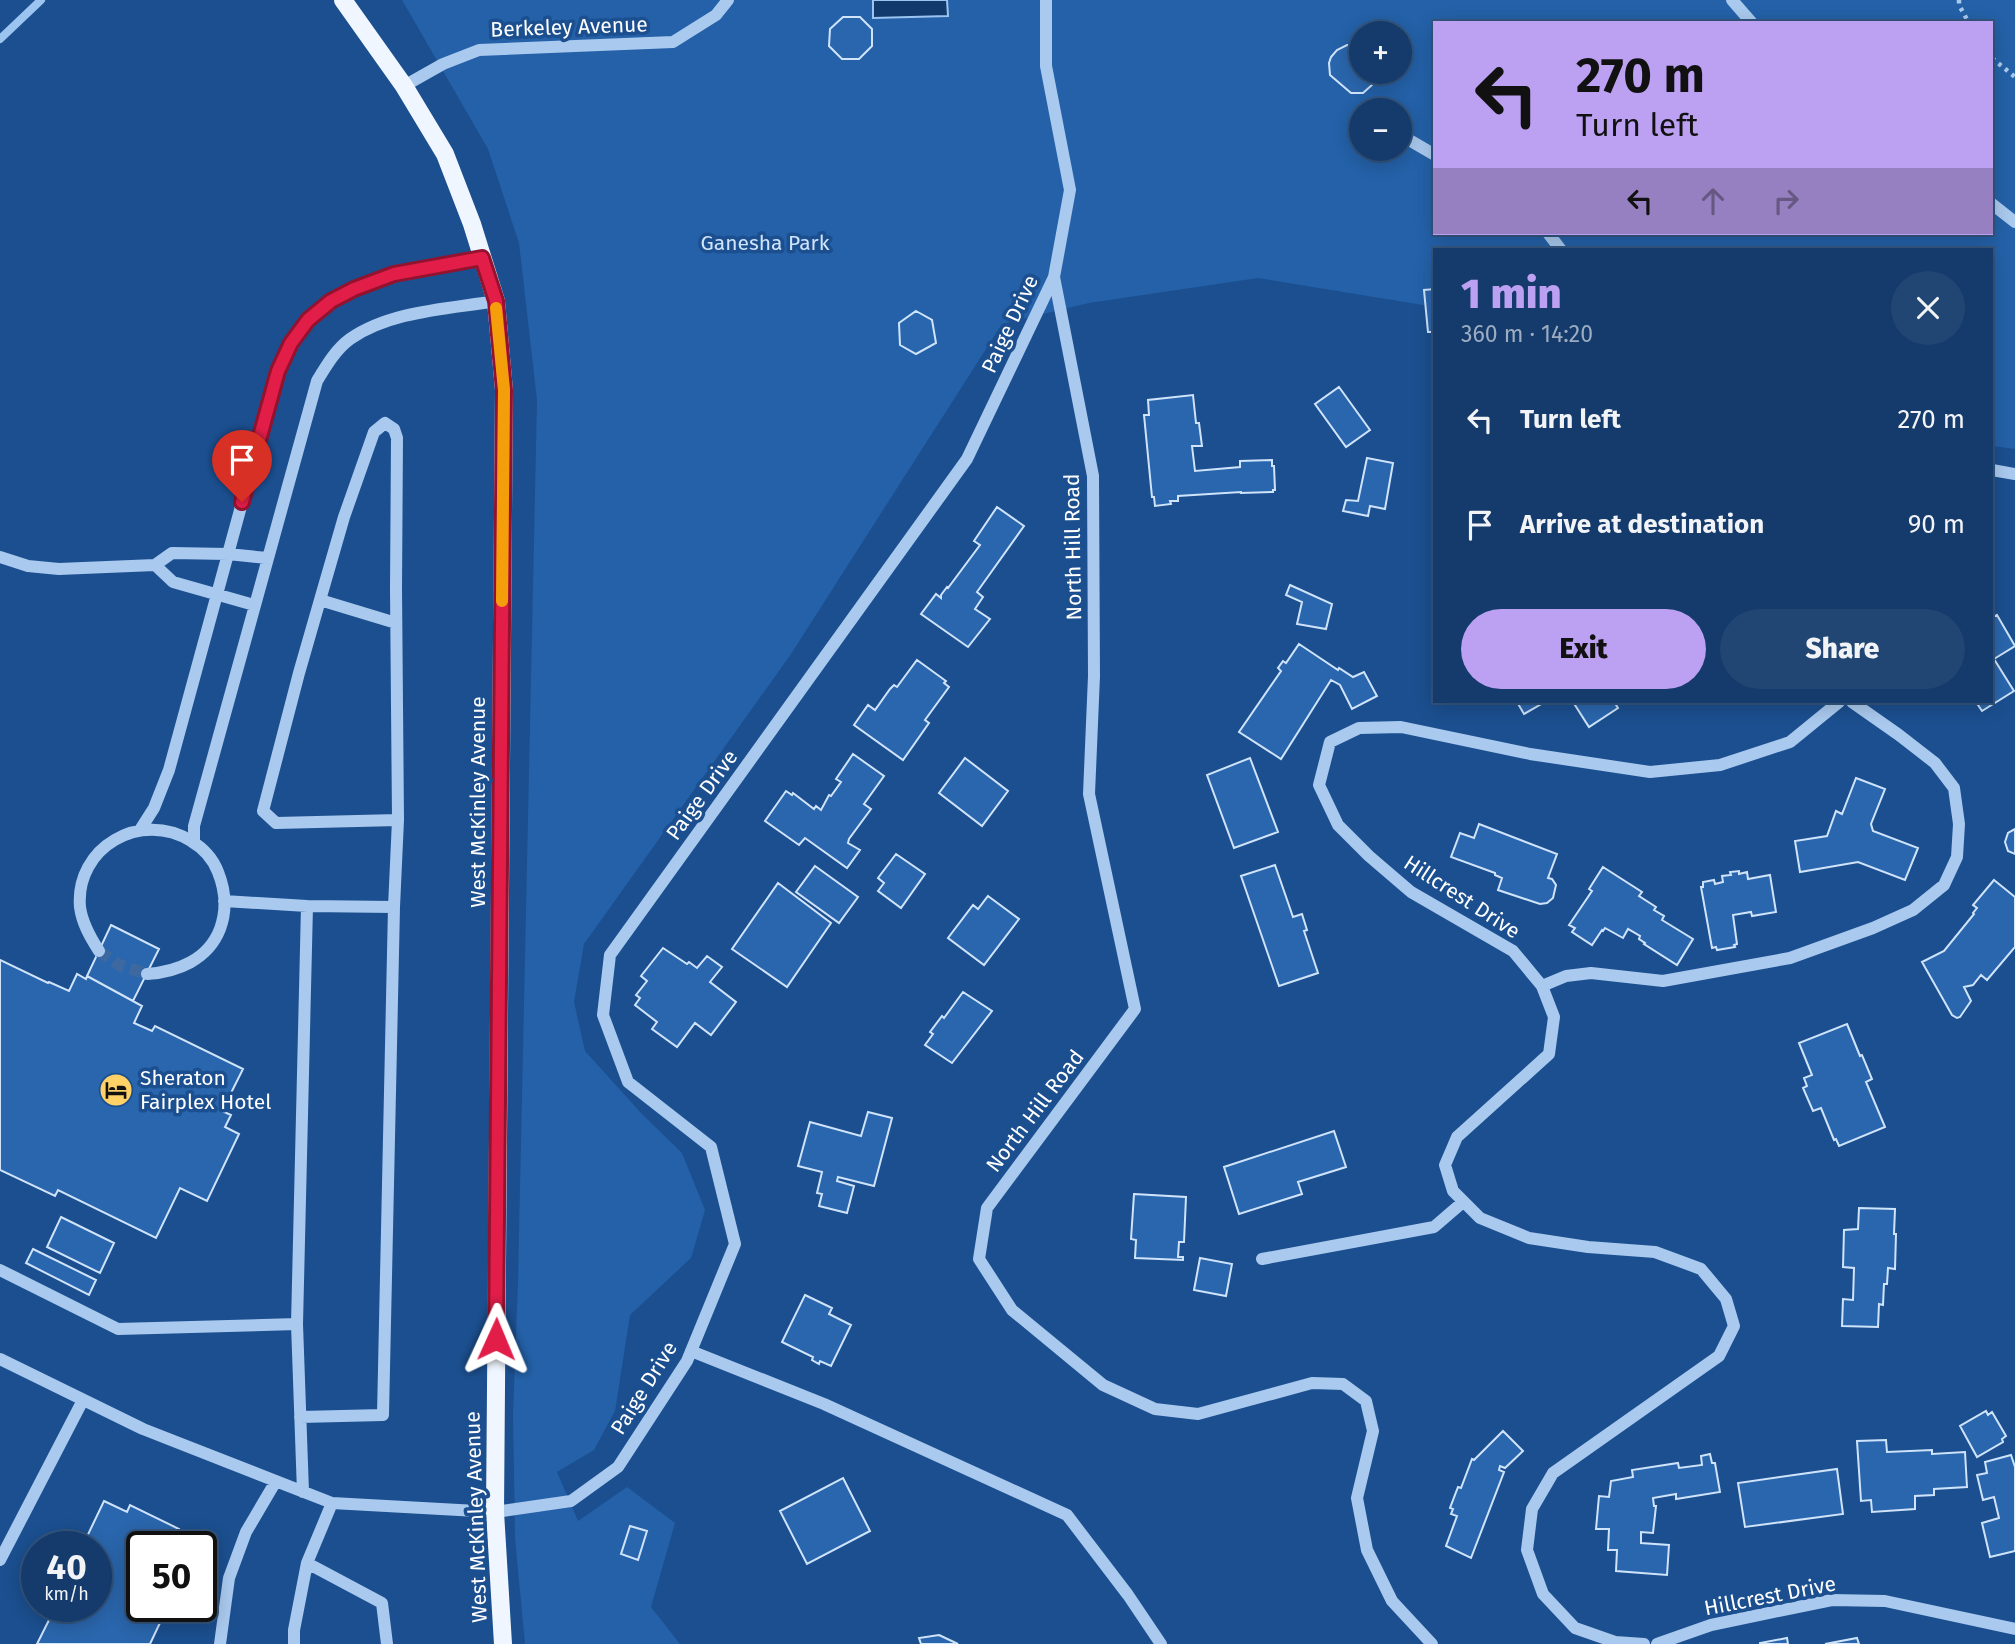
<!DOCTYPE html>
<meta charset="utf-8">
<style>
:root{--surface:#143b6b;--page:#214673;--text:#f1f3f6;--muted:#9dadc1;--line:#33557e;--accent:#bca0f2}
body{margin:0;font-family:"Fira Sans",sans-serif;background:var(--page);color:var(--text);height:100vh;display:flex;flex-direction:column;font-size:26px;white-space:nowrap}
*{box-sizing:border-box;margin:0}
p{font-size:23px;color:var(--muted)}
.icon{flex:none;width:38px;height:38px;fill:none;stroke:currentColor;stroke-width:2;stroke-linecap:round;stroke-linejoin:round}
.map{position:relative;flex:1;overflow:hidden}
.panel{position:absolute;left:1433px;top:248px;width:560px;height:455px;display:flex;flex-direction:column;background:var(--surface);border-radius:0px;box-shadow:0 4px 18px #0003,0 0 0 2px var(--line)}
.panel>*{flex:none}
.top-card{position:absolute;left:1433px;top:21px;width:560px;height:214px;border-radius:0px;box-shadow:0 4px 18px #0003,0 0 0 2px var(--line);background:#bca0f2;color:#111;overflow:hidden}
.controls{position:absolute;left:1349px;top:21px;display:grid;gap:14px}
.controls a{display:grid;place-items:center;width:63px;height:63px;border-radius:50%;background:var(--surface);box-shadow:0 4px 18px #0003,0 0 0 2px var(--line);font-size:35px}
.speed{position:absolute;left:21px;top:1531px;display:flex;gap:14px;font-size:35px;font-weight:700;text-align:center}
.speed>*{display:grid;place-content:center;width:91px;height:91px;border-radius:50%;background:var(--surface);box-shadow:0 4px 18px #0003,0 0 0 2px var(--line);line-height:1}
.speed small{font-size:18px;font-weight:400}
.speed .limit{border:4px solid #111;border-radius:10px;background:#fff;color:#111}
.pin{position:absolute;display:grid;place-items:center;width:60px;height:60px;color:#fff;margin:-72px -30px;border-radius:50% 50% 50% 0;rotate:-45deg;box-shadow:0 0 7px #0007}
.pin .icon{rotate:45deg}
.me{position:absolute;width:77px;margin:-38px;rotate:1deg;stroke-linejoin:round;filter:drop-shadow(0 0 5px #0008)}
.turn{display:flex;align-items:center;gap:24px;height:147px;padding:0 28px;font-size:32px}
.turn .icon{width:91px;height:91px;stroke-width:2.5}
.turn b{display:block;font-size:49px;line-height:60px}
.lanes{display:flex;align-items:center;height:66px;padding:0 28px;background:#0003;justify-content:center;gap:35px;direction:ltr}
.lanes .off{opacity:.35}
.round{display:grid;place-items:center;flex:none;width:74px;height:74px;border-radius:37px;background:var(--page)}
.headline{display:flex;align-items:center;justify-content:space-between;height:119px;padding:0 28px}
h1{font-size:42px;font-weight:800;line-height:52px;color:var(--accent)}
.action{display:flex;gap:14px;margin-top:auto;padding:14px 28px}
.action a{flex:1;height:80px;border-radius:42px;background:var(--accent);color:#111;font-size:28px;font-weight:800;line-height:80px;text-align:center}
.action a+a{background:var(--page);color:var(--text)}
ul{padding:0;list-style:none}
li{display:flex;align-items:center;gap:21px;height:105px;padding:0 28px}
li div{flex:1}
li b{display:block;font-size:26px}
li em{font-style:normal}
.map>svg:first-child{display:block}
.green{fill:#2461a8;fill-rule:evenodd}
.water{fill:#123a6d;stroke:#9cc4f0;stroke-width:2}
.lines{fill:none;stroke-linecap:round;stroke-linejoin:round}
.stream{stroke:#9cc4f0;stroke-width:8}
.building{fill:#2a66ad;stroke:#cfe3fa;stroke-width:2}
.minor-tunnel{stroke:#3d69a0;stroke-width:12;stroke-dasharray:12 6;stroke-linecap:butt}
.path{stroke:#a9c9ee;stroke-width:4.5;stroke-dasharray:3.5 5;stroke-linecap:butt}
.minor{stroke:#a9c9ee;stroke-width:12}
.major{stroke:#f0f6ff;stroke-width:18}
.route-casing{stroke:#92132f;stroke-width:18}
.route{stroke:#e11d48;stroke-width:12}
.slow{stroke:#f59e0b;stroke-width:12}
.labels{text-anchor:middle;stroke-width:7;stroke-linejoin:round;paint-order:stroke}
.street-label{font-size:21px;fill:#fff;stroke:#1b4f8f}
.park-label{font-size:21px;fill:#cfe3fa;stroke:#1b4f8f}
.poi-label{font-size:21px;fill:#fff;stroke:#1b4f8f;text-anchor:start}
</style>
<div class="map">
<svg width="2015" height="1644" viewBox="0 0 2015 1644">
<rect width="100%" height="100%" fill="#1b4f8f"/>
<!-- green -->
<path class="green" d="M 402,0 L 2015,0 L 2015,449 L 1992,446 L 1992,250 L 1435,250 L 1435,307 L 1258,278 L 1089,303 L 1002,324 L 791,654 L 584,944 L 574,1002 L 585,1051 L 641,1113 L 682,1153 L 705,1210 L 691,1258 L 630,1315 L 615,1411 L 594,1450 L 557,1472 L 578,1521 L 627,1487 L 675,1523 L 651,1607 L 680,1644 L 525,1644 L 515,1539 L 513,1414 L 518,1281 L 537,400 L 519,243 L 488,149 ZM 1435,23 L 1992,23 L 1992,233 L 1435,233 ZM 1362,33 L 1400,33 L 1400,72 L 1362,72 ZM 1362,110 L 1400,110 L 1400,149 L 1362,149 Z"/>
<!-- water -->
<path class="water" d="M 873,0 L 947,0 L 948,16 L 873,18 Z"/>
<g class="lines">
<!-- stream -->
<path class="stream" d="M 0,39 L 41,0"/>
</g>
<!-- building -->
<path class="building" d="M 843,17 L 860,17 L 872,29 L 872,46 L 859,59 L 842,59 L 829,46 L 830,29 Z
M 1347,45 L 1354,46 L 1362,51 L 1362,72 L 1378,72 L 1372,85 L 1363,93 L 1351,93 L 1330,75 L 1329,63 L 1331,57 L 1337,50 Z
M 1435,289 L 1435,332 L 1428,332 L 1424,290 Z
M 916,311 L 932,320 L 936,343 L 916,354 L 900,345 L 899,323 Z
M 1339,387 L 1370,430 L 1346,447 L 1315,404 Z
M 1193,395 L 1196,423 L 1199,423 L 1202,446 L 1192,446 L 1195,471 L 1240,467 L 1240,461 L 1272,460 L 1272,466 L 1274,466 L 1275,490 L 1273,490 L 1273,492 L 1241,493 L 1241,492 L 1178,496 L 1178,501 L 1170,501 L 1171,504 L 1155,506 L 1154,497 L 1152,497 L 1144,415 L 1149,415 L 1148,400 Z
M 1367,458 L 1393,463 L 1385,509 L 1370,506 L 1368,516 L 1343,511 L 1346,500 L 1358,501 Z
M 997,507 L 1024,526 L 977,592 L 983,597 L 975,609 L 990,619 L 968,647 L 921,614 L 936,594 L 941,598 L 941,595 L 947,587 L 948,588 L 980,545 L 974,541 Z
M 1290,585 L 1332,604 L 1326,629 L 1297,624 L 1302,602 L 1286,595 Z
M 1997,615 L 2015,646 L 1994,659 L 2014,691 L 1982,711 L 1976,702 L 1992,702 L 1992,618 Z
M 1299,644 L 1338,670 L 1339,668 L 1353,677 L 1364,672 L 1377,696 L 1352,709 L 1340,685 L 1331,680 L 1281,759 L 1239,732 L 1281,671 L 1278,668 L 1283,661 L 1286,663 Z
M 917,660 L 946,681 L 944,683 L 949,687 L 925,720 L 929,723 L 903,760 L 854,725 L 868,705 L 875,710 L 890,689 L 894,685 L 897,687 Z
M 1517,702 L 1562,702 L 1554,704 L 1545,702 L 1524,714 Z
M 1573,702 L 1614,702 L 1618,708 L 1589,727 Z
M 853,754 L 884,776 L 864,804 L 871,809 L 849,839 L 848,843 L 860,850 L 847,868 L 805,838 L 799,845 L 765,821 L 786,791 L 792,795 L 793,793 L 814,809 L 816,806 L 821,810 L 829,795 L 831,796 L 841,782 L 836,779 Z
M 965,758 L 1008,791 L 982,826 L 939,793 Z
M 1250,758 L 1278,832 L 1234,848 L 1207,775 Z
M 1856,778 L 1885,789 L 1871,824 L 1873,831 L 1918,848 L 1905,880 L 1858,862 L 1800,872 L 1795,841 L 1827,836 L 1836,811 L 1842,814 Z
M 1479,824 L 1557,854 L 1548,878 L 1552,879 L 1556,885 L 1553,898 L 1547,903 L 1540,904 L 1498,890 L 1502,878 L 1495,875 L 1495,873 L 1451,857 L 1460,833 L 1474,838 Z
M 2015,829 L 2015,854 L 2008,851 L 2005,842 L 2008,833 Z
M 896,854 L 925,874 L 901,908 L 878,891 L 884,883 L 878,878 Z
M 1275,865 L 1293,917 L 1302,914 L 1307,930 L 1304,931 L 1318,973 L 1279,986 L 1241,876 Z
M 815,866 L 858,897 L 839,923 L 796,892 Z
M 1603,867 L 1642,892 L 1639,896 L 1656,907 L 1654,910 L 1664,916 L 1662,920 L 1693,939 L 1677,965 L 1644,944 L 1645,943 L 1639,939 L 1640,936 L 1628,929 L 1623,938 L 1605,928 L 1603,931 L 1602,930 L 1592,945 L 1572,932 L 1575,928 L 1569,925 L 1592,891 L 1589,889 Z
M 1739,871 L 1739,874 L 1747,872 L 1748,879 L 1770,875 L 1776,912 L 1752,916 L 1751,912 L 1733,915 L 1737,944 L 1734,945 L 1735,947 L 1717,950 L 1716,947 L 1712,948 L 1701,887 L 1703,887 L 1703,882 L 1714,880 L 1715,884 L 1723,882 L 1722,876 L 1731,875 L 1730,872 Z
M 1994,880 L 2015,897 L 2015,947 L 1987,980 L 1981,975 L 1973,985 L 1964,987 L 1971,1001 L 1960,1017 L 1957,1018 L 1952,1015 L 1922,962 L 1944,951 L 1974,914 L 1973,913 L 1977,908 L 1973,905 Z
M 778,883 L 831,923 L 787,987 L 732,949 Z
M 988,896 L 1019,919 L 984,965 L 948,938 L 973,905 L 978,909 Z
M 111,925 L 159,949 L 133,1001 L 87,976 Z
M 663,948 L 687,964 L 689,962 L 697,968 L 707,956 L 722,967 L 710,982 L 736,1002 L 711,1035 L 695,1023 L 677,1047 L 652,1029 L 657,1022 L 635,1005 L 640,998 L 636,995 L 647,981 L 641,976 Z
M 0,960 L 48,983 L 49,982 L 69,991 L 77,974 L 86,979 L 87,976 L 142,1006 L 134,1023 L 152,1031 L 155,1026 L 243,1069 L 222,1111 L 231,1115 L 225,1127 L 239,1134 L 207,1201 L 180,1188 L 156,1238 L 58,1190 L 55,1196 L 0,1170 Z
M 963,992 L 992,1011 L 952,1063 L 925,1045 L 933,1034 L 930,1032 L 942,1016 L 944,1018 Z
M 1847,1024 L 1860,1056 L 1862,1055 L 1872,1079 L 1866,1082 L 1885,1127 L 1839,1146 L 1836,1139 L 1834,1140 L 1821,1108 L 1813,1111 L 1803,1088 L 1807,1086 L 1804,1078 L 1812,1075 L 1799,1043 Z
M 868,1112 L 892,1118 L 874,1186 L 838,1177 L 837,1181 L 854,1186 L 847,1213 L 819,1206 L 822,1194 L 817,1193 L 822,1172 L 798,1166 L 810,1122 L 861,1136 Z
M 1334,1131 L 1346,1167 L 1298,1182 L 1302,1194 L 1239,1214 L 1224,1167 Z
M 1134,1194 L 1186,1197 L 1184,1242 L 1179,1242 L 1178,1257 L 1183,1257 L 1183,1260 L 1135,1258 L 1136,1240 L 1131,1239 Z
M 1859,1208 L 1895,1209 L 1894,1234 L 1896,1234 L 1895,1269 L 1888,1268 L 1887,1284 L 1884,1284 L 1883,1305 L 1879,1304 L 1878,1327 L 1842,1326 L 1843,1299 L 1853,1300 L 1854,1268 L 1843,1267 L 1844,1230 L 1858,1229 Z
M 61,1217 L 114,1243 L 100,1273 L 47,1247 Z
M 33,1249 L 96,1280 L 89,1295 L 26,1263 Z
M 1200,1258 L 1232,1264 L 1226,1296 L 1194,1290 Z
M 805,1295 L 832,1308 L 829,1314 L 851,1325 L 831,1366 L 820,1361 L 819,1364 L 812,1360 L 813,1357 L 782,1342 Z
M 1986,1411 L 1988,1415 L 1992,1412 L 2006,1436 L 2002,1439 L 2003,1442 L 1977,1457 L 1960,1426 Z
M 1503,1431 L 1523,1451 L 1505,1468 L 1500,1466 L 1499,1470 L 1504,1472 L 1471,1558 L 1446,1546 L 1457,1516 L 1451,1514 L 1453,1509 L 1450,1508 L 1458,1487 L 1461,1488 L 1472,1459 L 1474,1460 Z
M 1886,1440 L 1887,1452 L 1932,1450 L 1932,1454 L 1965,1452 L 1967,1487 L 1934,1489 L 1934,1495 L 1915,1496 L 1915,1509 L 1872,1512 L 1871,1500 L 1861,1501 L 1857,1441 Z
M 1710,1454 L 1712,1463 L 1715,1463 L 1720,1492 L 1676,1499 L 1676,1494 L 1653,1498 L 1654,1506 L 1656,1506 L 1653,1533 L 1641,1532 L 1641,1543 L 1669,1545 L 1667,1575 L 1616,1571 L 1617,1550 L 1608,1550 L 1609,1529 L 1596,1529 L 1599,1496 L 1609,1497 L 1611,1481 L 1633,1477 L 1632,1470 L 1678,1463 L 1679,1468 L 1702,1465 L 1701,1456 Z
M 2011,1455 L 2015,1467 L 2015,1551 L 1990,1557 L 1982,1523 L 1999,1518 L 1994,1497 L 1983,1500 L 1977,1475 L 1987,1473 L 1985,1462 Z
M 1837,1469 L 1843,1514 L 1745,1527 L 1738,1483 Z
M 843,1478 L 870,1531 L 807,1564 L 780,1511 Z
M 104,1501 L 127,1512 L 130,1505 L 179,1529 L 177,1535 L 201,1547 L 142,1547 L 142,1606 L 168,1606 L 150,1644 L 37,1644 L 56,1606 L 96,1606 L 96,1547 L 82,1547 Z
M 630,1526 L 647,1531 L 638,1560 L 621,1554 Z
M 939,1635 L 958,1644 L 921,1644 L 919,1638 Z
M 1787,1638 L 1788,1644 L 1760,1644 L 1760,1643 Z
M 1857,1638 L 1859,1644 L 1825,1644 Z"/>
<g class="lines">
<!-- minor-tunnel -->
<path class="minor-tunnel" d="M 99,951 L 119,965 L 147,974"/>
<!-- path -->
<path class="path" d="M 1959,0 L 1959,5 L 1969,23
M 1992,58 L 2015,77"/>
<!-- minor -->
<path class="minor" d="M 1732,0 L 1752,23
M 404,86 L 443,64 L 479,50 L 673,42 L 716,15 L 728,0
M 1404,137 L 1435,155
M 1992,204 L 2015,222
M 1548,233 L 1561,250
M 1054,277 L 1093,476 L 1094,676 L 1089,794 L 1135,1009 L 987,1208 L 979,1259 L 1012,1310 L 1103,1385 L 1155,1409 L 1198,1414 L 1312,1383 L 1343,1384 L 1366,1401 L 1373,1431 L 1357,1498 L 1367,1550 L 1392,1601 L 1432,1644
M 1992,470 L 2015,474
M 0,557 L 28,566 L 59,569 L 155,565 L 172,553 L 228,554 L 267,558
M 155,565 L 173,582 L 254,605
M 320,600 L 396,623
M 140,830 L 154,808 L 169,770 L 278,371 C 287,353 295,334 308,320 C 349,275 426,268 482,258
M 194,842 L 194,826 L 317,381 C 326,366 336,349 350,339 C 390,311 448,309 496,301
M 224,901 L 307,906 L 297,1324 L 303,1492
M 307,906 L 394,907 L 398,820 L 276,823 L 263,811 L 299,673 L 320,600 L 344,517 L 374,432 L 385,423 L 394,429 L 397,438 L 396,589 L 398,820
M 99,951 C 90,937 82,923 80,907 C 75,847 141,810 191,841 C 203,848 213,859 218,872 C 226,892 227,910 220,929 C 208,960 177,972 147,974
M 1542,986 L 1566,976 L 1591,973 L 1663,981 L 1790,958 L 1873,928 L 1913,910 L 1944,885 L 1957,857 L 1959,824 L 1954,788 L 1935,763 L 1899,735 L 1852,702
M 1262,1259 L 1434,1227 L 1463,1202
M 0,1270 L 118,1329 L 297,1324
M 691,1351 L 824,1404 L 1067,1515 L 1128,1595 L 1161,1644
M 0,1359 L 143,1429 L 332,1503 L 495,1512 L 571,1501 L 618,1467 L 687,1361 L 735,1244 L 711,1147 L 628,1082 L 603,1015 L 610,955 L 967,459 L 1054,277 L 1070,190 L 1046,66 L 1046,0
M 300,1417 L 383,1415 L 394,907
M 0,1560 L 83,1400
M 307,1563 L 382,1603 L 387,1644
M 220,1644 L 229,1578 L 246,1532 L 276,1481
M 294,1644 L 294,1630 L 307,1563 L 332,1503
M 1644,1644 L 1615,1642 L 1575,1628 L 1543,1594 L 1527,1550 L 1532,1509 L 1553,1473 L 1719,1356 L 1734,1326 L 1726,1299 L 1701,1269 L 1655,1252 L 1588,1247 L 1529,1238 L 1480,1218 L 1453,1191 L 1445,1165 L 1457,1137 L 1549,1054 L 1554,1017 L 1542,986 L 1513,951 L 1411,892 L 1369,856 L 1338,825 L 1319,785 L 1330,742 L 1359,728 L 1401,727 L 1530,754 L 1650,772 L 1720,765 L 1790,742 L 1839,702
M 1657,1644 L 1711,1625 L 1832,1600 L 1885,1601 L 2015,1629"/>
<!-- major -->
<path class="major" d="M 343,0 L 404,86 L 445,154 L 472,224 L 496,301 L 504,390 L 495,1512 L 503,1644"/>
</g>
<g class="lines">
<defs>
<path id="route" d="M 242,502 L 278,371 L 291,343 L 308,320 L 331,301 L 354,289 L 394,274 L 482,258 L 496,301 L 504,390 L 496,1339"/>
</defs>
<!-- route casing -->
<use href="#route" class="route-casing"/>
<!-- route -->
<use href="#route" class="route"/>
<!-- slow -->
<path class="slow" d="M 496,308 L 504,390 L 502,601"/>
</g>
<!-- icons -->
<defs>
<symbol id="hotel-disc" viewBox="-11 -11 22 22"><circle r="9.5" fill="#ffd166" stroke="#1b4f8f"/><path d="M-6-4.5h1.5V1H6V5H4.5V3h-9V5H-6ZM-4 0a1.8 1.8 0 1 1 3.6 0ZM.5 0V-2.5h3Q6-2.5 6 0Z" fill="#111"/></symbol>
</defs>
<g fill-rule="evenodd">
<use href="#hotel-disc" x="97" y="1071" width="38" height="38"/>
</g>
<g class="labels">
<!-- street labels -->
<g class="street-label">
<text transform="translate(569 27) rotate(-2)" y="7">Berkeley Avenue</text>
<text transform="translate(1010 324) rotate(-65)" y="7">Paige Drive</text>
<text transform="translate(1073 547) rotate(-91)" y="7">North Hill Road</text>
<text transform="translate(702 795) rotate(-54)" y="7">Paige Drive</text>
<text transform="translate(478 802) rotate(-90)" y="7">West McKinley Avenue</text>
<text transform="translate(1462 897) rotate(33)" y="7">Hillcrest Drive</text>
<text transform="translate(1035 1111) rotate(-53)" y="7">North Hill Road</text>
<text transform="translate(644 1388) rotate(-58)" y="7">Paige Drive</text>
<text transform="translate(476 1517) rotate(-92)" y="7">West McKinley Avenue</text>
<text transform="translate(1770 1596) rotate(-11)" y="7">Hillcrest Drive</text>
</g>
<!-- park labels -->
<g class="park-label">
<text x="765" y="250">Ganesha Park</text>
</g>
<!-- poi labels -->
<g class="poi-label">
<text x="140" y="1085">Sheraton<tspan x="140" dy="24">Fairplex Hotel</tspan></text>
</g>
</g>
</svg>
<div class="controls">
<a>+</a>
<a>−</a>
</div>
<div class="speed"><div>40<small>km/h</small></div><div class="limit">50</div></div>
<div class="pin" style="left:242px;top:502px;background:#d93025"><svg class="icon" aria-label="arrive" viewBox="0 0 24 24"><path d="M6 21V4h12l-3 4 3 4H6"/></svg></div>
<svg class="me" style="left:496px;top:1339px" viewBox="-20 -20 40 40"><path d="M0-17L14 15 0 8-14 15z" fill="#e11d48" stroke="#fff" stroke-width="4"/></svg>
<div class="top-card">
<div class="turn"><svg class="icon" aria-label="left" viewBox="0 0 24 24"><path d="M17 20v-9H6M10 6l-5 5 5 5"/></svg><div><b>270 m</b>Turn left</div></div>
<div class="lanes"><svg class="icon" aria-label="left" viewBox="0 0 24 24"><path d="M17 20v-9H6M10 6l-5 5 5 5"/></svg><svg class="icon off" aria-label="ahead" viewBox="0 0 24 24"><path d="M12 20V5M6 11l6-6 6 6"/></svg><svg class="icon off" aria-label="right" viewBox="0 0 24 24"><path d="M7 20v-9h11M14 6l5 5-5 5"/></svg></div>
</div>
<section class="panel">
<div class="headline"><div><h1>1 min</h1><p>360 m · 14:20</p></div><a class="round"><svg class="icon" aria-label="close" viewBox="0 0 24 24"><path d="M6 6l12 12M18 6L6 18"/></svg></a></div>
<ul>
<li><svg class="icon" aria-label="left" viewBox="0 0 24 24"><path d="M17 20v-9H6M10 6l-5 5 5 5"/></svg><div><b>Turn left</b></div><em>270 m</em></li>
<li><svg class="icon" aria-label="arrive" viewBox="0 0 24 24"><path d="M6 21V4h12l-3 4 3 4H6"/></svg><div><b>Arrive at destination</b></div><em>90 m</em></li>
</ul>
<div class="action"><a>Exit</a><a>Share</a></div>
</section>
</div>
